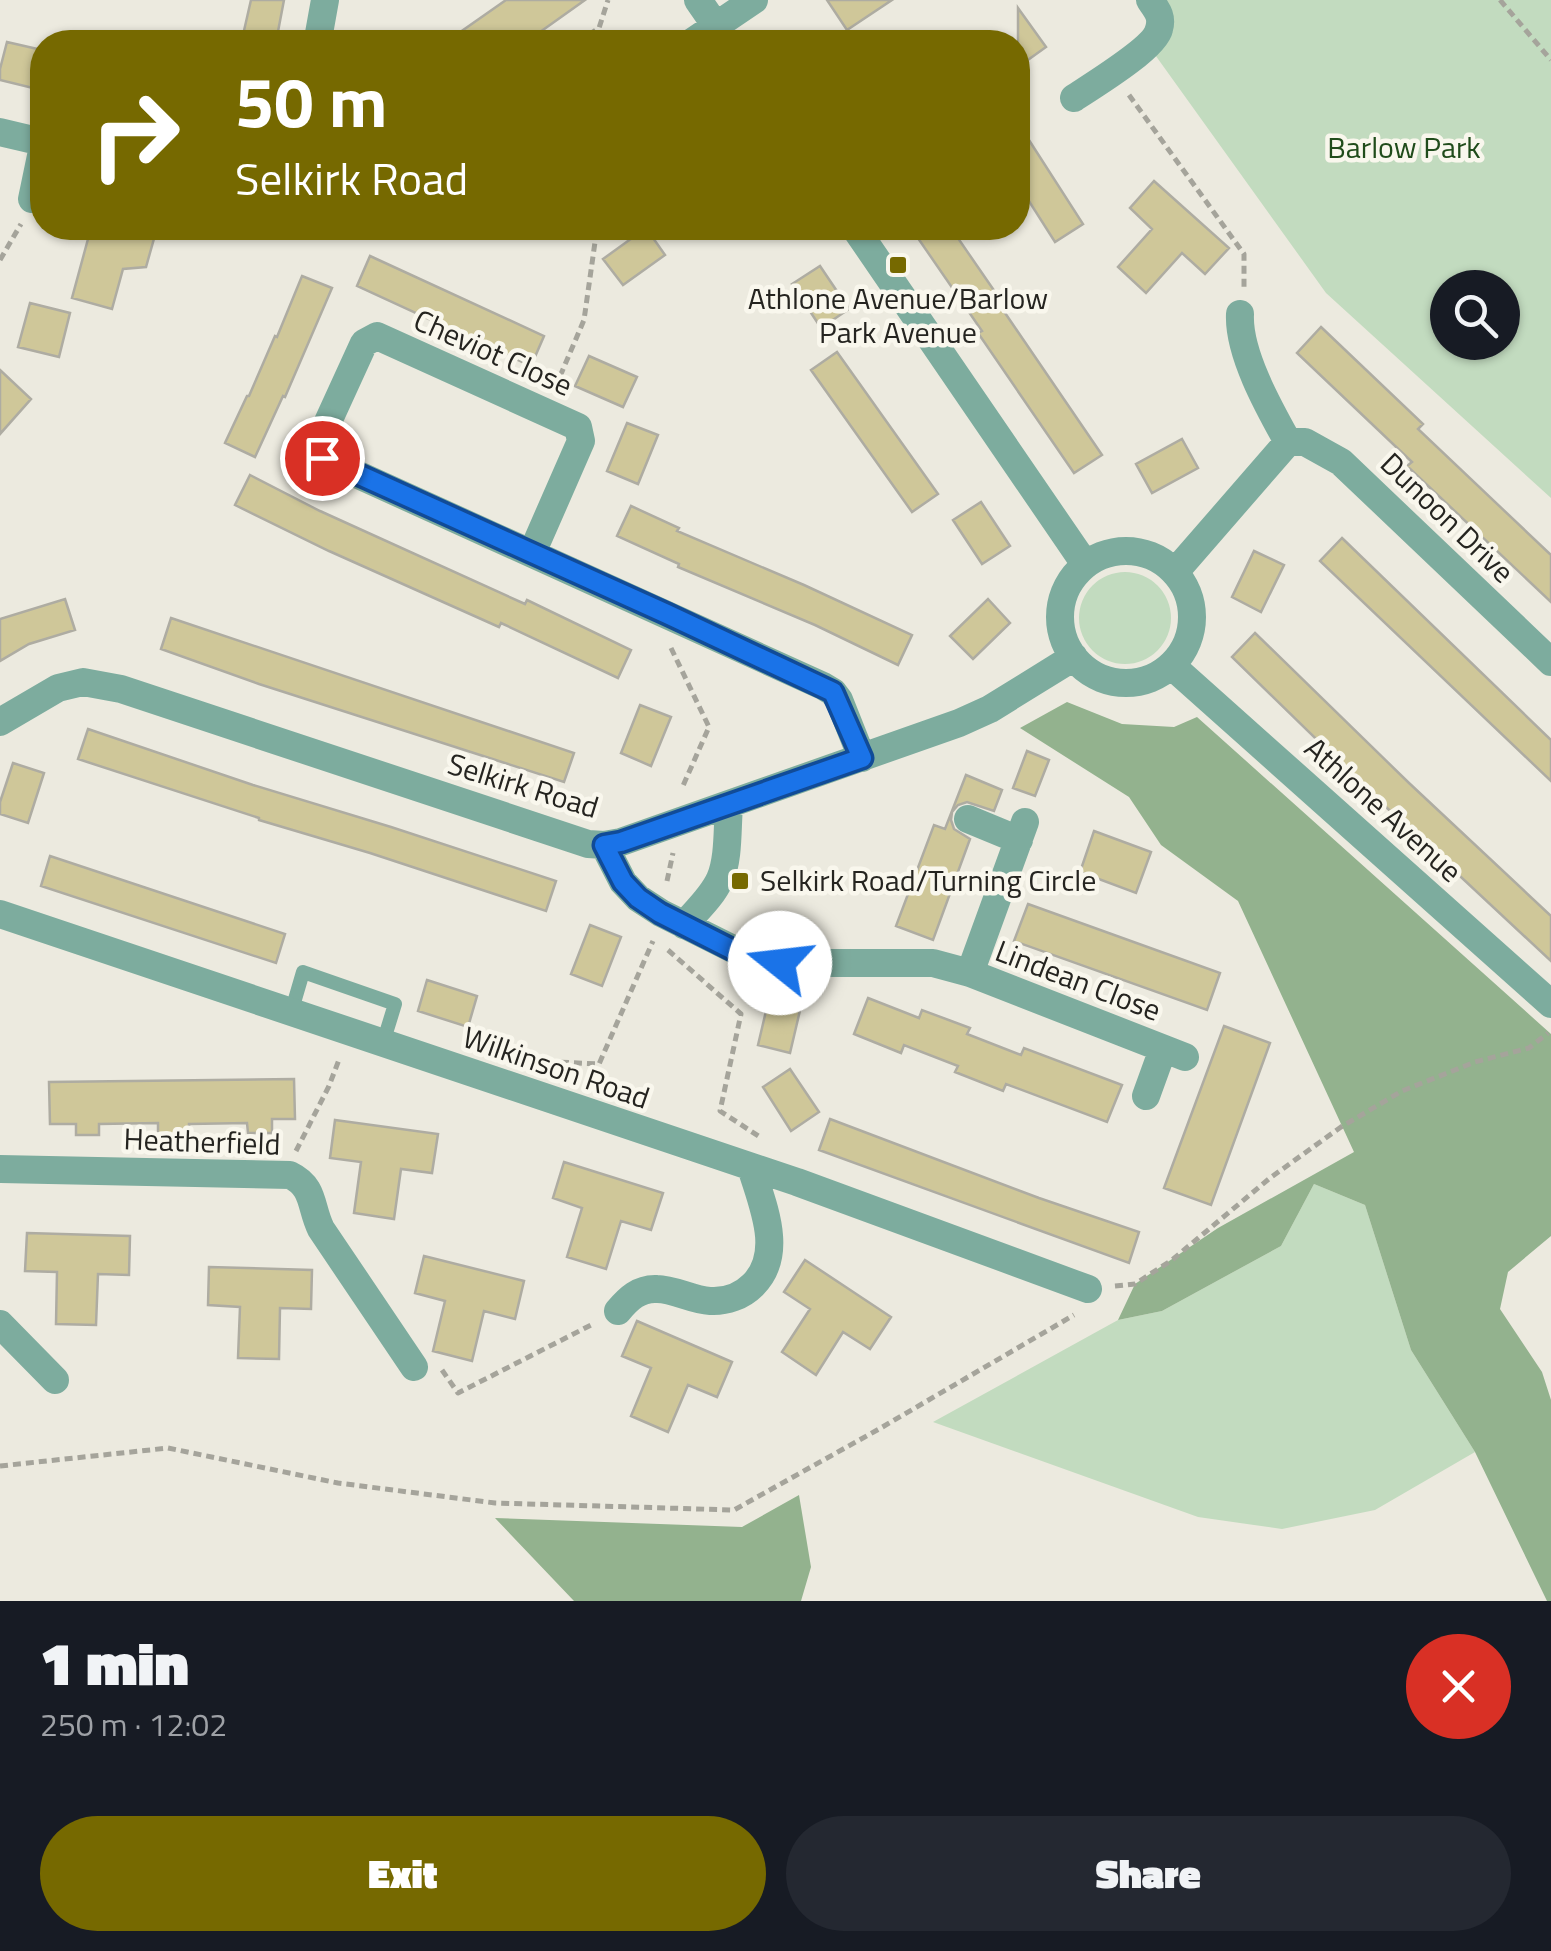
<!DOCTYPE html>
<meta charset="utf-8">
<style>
:root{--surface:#171b24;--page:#242831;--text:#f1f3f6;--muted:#9ea1a6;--accent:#766900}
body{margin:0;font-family:"Titillium Web",sans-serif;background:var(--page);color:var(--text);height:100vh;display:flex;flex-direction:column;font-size:38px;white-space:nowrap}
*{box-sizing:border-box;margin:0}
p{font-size:32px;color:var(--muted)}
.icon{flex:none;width:55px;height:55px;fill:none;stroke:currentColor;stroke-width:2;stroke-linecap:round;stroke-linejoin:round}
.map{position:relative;height:1601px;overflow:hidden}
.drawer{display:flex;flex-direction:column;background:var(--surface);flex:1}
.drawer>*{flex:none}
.banner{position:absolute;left:30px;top:30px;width:1000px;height:210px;border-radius:40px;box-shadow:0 2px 8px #0004;background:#766900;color:#fff;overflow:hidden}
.buttons{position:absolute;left:1430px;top:270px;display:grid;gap:20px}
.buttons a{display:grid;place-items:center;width:90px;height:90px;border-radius:50%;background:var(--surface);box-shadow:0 2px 8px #0004;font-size:50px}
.pin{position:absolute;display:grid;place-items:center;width:85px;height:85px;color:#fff;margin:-42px;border:5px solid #fff;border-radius:50%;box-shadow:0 2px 10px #0007}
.me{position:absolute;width:110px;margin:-55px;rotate:286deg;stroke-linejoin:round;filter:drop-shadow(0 0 8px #0008)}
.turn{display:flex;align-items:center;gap:35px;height:210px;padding:0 40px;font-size:45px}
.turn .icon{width:130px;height:130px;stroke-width:2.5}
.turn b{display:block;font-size:70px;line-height:85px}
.round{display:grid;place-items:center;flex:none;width:105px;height:105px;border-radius:52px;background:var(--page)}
.head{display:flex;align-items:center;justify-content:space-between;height:170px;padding:0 40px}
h1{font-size:60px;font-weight:800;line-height:75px}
.cta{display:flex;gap:20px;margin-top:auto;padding:20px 40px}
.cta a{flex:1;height:115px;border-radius:60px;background:var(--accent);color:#fff;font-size:40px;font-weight:800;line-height:115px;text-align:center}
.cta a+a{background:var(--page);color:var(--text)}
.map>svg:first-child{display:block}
.green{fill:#c2dbbf;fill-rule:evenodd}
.forest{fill:#93b28e}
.building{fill:#cfc799;stroke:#aeaca2;stroke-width:2.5}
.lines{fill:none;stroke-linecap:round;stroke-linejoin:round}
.path{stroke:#a5a49b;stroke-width:5;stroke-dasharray:8 5;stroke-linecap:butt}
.service{stroke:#7dac9e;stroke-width:14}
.minor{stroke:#7dac9e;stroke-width:28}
.route-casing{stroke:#114b97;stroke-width:25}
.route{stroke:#1a73e8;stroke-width:18}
.poi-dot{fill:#766900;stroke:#f9f7ed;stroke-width:4}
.labels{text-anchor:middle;stroke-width:9;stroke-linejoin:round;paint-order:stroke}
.park-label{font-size:30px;fill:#204c1b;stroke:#f9f7ed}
.poi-label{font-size:30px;fill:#252420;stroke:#f9f7ed}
.street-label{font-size:30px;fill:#252420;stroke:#f9f7ed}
</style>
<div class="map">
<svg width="1551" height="1601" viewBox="0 0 1551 1601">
<rect width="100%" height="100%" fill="#eceadf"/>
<!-- green -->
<path class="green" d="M 1150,0 L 1551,0 L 1551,498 L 1326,293 L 1148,45 ZM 1448,288 L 1502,288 L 1502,342 L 1448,342 Z
M1079 618a46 46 0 1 1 92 0a46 46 0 1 1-92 0Z
M 1314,1184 L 1365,1205 L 1411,1350 L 1475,1452 L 1375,1510 L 1282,1529 L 1198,1517 L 933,1422 L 1118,1320 L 1162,1311 L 1281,1246 Z"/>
<!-- forest -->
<path class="forest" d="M 1067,702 L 1122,724 L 1174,727 L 1197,717 L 1551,1034 L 1551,1236 L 1508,1272 L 1500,1309 L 1542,1372 L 1551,1400 L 1551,1601 L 1547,1601 L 1475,1452 L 1411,1350 L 1365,1205 L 1314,1184 L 1281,1246 L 1162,1311 L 1118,1320 L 1135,1284 L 1218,1228 L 1354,1152 L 1238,901 L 1161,845 L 1129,797 L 1020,728 Z
M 799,1495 L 811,1567 L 801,1601 L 574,1601 L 495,1518 L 742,1527 Z"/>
<!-- building -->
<path class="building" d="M 251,0 L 284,0 L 276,42 L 243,35 Z
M 506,0 L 585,0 L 526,42 L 446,42 Z
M 827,0 L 892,0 L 847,30 Z
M 1018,8 L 1046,47 L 1018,67 Z
M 7,42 L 42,50 L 42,68 L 37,89 L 0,80 L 0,69 Z
M 1018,123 L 1083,224 L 1055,242 L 1018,184 Z
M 1154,181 L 1229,248 L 1205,274 L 1182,253 L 1146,293 L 1118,267 L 1152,229 L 1130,208 Z
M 91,228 L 157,228 L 146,267 L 123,269 L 112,309 L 72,298 Z
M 646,228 L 665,255 L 623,285 L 603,259 Z
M 911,228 L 951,228 L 1004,305 L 1001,307 L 1102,455 L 1074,473 L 978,333 L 982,331 Z
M 370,256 L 544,336 L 531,366 L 357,286 Z
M 820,266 L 849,309 L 821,328 L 792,284 Z
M 302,276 L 332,288 L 285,397 L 283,396 L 255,457 L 225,443 L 247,396 L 249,396 L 275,336 L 277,337 Z
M 30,303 L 70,313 L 59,357 L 18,347 Z
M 1321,327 L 1423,424 L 1418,429 L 1551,555 L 1551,602 L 1407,466 L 1412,462 L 1297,353 Z
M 837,352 L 938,494 L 912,512 L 811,370 Z
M 589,356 L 637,377 L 623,407 L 575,386 Z
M 0,370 L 31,399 L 0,434 Z
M 627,423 L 658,435 L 638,484 L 607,471 Z
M 1182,439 L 1198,468 L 1152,493 L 1136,464 Z
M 250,475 L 320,511 L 525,604 L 527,600 L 631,650 L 618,678 L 501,623 L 499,627 L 329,551 L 235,505 Z
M 981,502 L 1010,546 L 982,564 L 953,520 Z
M 631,506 L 679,528 L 677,531 L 804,585 L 912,635 L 898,665 L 815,625 L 678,567 L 679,564 L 617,536 Z
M 1342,538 L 1551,740 L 1551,781 L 1320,561 Z
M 1254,551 L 1284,565 L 1261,612 L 1232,597 Z
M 65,599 L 75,630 L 29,644 L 0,661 L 0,619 Z
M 988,599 L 1010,623 L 973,659 L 950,636 Z
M 171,618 L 574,753 L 564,782 L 259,684 L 161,649 Z
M 1255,633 L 1409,783 L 1551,916 L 1551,961 L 1386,807 L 1232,657 Z
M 640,705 L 671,717 L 651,766 L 621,753 Z
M 88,729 L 253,785 L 391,827 L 556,881 L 546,911 L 370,853 L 259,820 L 259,818 L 78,759 Z
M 1027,751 L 1049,760 L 1035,796 L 1013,788 Z
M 13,763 L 44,773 L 28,823 L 0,814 L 0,802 Z
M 966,775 L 1002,790 L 994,811 L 967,802 L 958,805 L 952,812 L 951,820 L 954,829 L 970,839 L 933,940 L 896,926 L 934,825 L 945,829 Z
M 1094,831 L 1151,852 L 1136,893 L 1080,872 Z
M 50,856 L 285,934 L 276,963 L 41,886 Z
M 1028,904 L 1220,973 L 1207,1010 L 1014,941 Z
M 590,925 L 621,937 L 602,986 L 571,974 Z
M 427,980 L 477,996 L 468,1027 L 418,1011 Z
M 770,994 L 802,1002 L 790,1053 L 758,1045 Z
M 868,998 L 919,1018 L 922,1010 L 970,1028 L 967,1034 L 1021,1055 L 1024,1048 L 1122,1085 L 1107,1122 L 1006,1084 L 1003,1091 L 955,1072 L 958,1066 L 904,1045 L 901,1053 L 854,1034 Z
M 1224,1026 L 1270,1043 L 1211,1205 L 1164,1188 Z
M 790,1069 L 819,1112 L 791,1131 L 763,1087 Z
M 294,1079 L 295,1119 L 272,1119 L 272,1133 L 248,1133 L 247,1123 L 189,1124 L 189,1135 L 158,1135 L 158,1123 L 99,1124 L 99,1135 L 76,1135 L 76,1124 L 50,1124 L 49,1082 Z
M 830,1119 L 1039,1198 L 1139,1232 L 1129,1263 L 819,1150 Z
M 335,1120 L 438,1134 L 432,1173 L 401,1169 L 394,1219 L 354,1213 L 361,1162 L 330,1158 Z
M 564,1162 L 663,1193 L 651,1230 L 621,1221 L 606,1269 L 567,1257 L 582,1208 L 553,1198 Z
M 27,1233 L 130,1236 L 129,1275 L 98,1274 L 96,1325 L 56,1324 L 57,1272 L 25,1271 Z
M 424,1256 L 524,1281 L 515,1319 L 484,1311 L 472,1361 L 433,1351 L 445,1301 L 415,1293 Z
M 805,1260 L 891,1317 L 870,1349 L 843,1332 L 816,1375 L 782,1352 L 810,1309 L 784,1292 Z
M 209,1267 L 312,1270 L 311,1309 L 280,1308 L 279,1359 L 238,1358 L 240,1307 L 208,1305 Z
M 637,1321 L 732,1362 L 717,1397 L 688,1385 L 668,1432 L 631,1416 L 651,1368 L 622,1356 Z"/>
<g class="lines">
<!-- path -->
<path class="path" d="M 1500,0 L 1551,60
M 578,42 L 599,28 L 608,0
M 1129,95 L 1244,254 L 1244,287
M 0,260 L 21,224
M 555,388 L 584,320 L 597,228
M 671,648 L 709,727 L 682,788
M 667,881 L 673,853
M 668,950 L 741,1014 L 720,1111 L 760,1137
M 535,1061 L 599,1064 L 653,941
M 296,1151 L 329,1086 L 340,1057
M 1115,1286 L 1135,1284 L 1172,1260 L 1270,1178 L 1341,1127 L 1402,1091 L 1475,1062 L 1529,1048 L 1548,1033
M 442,1370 L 458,1393 L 593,1324
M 0,1466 L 168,1448 L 338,1483 L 495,1503 L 734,1510 L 879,1429 L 1074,1315"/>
<!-- service -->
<path class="service" d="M 291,1013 L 303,972 L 395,1004 L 383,1043"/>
<!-- minor -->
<path class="minor" d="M 698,0 L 727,42
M 318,39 L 325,0
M 692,42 L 754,0
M 1074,98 C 1092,86 1155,48 1159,29 C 1163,16 1156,9 1150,0
M 0,132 L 42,142
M 32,199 L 42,151
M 855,228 L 1085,564
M 1240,314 C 1238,353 1269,408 1288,442
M1060 617a66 66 0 1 1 132 0a66 66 0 1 1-132 0Z
M 532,553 L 581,441 L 578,427 L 377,336 L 364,343 L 316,448 L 321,458 L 823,686 L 833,692 L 839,700 L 862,758
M 1175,572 L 1288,442 L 1305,442 L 1341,462 L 1551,662
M 1172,666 L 1551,1004
M 0,722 L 58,688 L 83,682 L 121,689 L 588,844 L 604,845 L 621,842 L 959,723 L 990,709 L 1074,657
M 968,819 L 1019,840
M 604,845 L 623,882 L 638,898 L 661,913 L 753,959 L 780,963 L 933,963 L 970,973 L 1185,1057
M 0,914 L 797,1182 L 1088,1289
M 684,925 C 696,911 712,897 720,879 C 729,858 727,829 729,806
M 970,973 L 1025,822
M 1146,1096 L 1163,1049
M 0,1169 L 290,1175 C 315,1187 310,1207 321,1229 L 414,1367
M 618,1311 C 628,1299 639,1288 657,1289 C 674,1289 692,1300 710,1301 C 726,1302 742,1296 753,1285 C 785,1253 762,1204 751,1167
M 0,1324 L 55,1380"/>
</g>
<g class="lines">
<defs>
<path id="route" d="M 322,458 L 667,614 L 833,692 L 862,758 L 621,842 L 604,845 L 623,882 L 638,898 L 660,913 L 731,949 L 753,959 L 780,963"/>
</defs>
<!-- route casing -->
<use href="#route" class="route-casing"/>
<!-- route -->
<use href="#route" class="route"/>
</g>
<!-- markers -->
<g class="poi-dot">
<rect x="888" y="255" width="20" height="20" rx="5"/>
<rect x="730" y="871" width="20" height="20" rx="5"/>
</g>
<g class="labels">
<!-- park labels -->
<g class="park-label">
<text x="1404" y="158">Barlow Park</text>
</g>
<!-- poi labels -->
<g class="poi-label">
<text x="898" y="309">Athlone Avenue/Barlow<tspan x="898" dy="34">Park Avenue</tspan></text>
<text x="760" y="891" text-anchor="start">Selkirk Road/Turning Circle</text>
</g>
<!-- street labels -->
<g class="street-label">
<text transform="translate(493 353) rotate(24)" y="10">Cheviot Close</text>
<text transform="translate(1447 518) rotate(44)" y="10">Dunoon Drive</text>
<text transform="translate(523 786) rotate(17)" y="10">Selkirk Road</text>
<text transform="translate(1383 810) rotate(42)" y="10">Athlone Avenue</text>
<text transform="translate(1078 981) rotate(21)" y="10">Lindean Close</text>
<text transform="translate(556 1068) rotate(19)" y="10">Wilkinson Road</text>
<text transform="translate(202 1142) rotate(2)" y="10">Heatherfield</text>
</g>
</g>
</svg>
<div class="buttons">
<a><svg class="icon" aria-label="search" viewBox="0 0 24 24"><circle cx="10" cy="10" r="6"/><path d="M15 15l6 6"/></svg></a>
</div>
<div class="pin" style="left:322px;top:458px;background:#d93025"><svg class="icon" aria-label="arrive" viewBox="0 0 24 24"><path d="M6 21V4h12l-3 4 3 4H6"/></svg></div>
<svg class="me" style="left:780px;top:963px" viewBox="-20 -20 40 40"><circle r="19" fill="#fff"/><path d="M0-13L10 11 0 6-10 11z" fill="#1a73e8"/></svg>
<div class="banner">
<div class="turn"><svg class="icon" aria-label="right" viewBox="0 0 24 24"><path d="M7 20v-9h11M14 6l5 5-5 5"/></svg><div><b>50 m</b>Selkirk Road</div></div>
</div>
</div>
<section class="drawer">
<div class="head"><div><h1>1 min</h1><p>250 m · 12:02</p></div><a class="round" style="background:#d93025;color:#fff"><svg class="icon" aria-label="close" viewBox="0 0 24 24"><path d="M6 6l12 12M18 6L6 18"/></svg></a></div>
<div class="cta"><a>Exit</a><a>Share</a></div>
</section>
